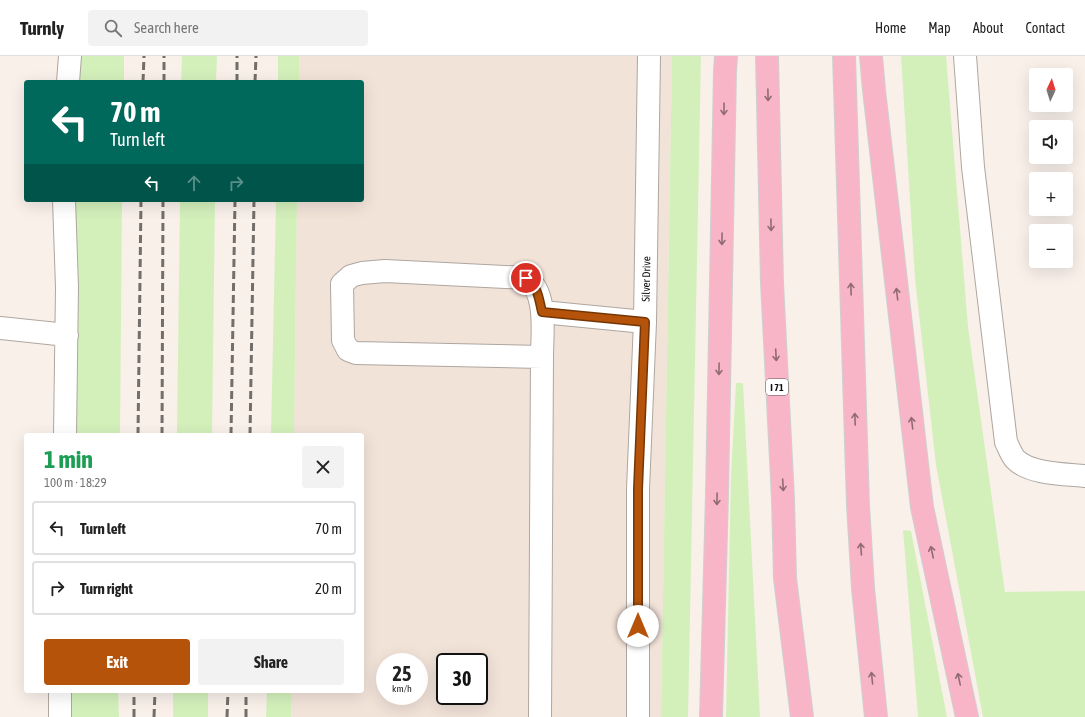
<!DOCTYPE html>
<meta charset="utf-8">
<style>
:root{--surface:#fff;--page:#f2f2f2;--text:#222;--muted:#767676;--line:#e0e0e0;--accent:#b45309}
body{margin:0;font-family:"Asap Condensed",sans-serif;background:var(--page);color:var(--text);height:100vh;display:flex;flex-direction:column;font-size:15px;white-space:nowrap}
*{box-sizing:border-box;margin:0}
p{font-size:13px;color:var(--muted)}
.icon{flex:none;width:22px;height:22px;fill:none;stroke:currentColor;stroke-width:2;stroke-linecap:round;stroke-linejoin:round}
.map{position:relative;flex:1;overflow:hidden}
.details{position:absolute;left:24px;top:377px;width:340px;height:260px;display:flex;flex-direction:column;background:var(--surface);border-radius:4px;box-shadow:0 4px 16px #0002}
.details>*{flex:none}
.top-card{position:absolute;left:24px;top:24px;width:340px;height:122px;border-radius:4px;box-shadow:0 4px 16px #0002;background:#00695c;color:#fff;overflow:hidden}
.needle{width:26px;rotate:4deg}
.buttons{position:absolute;left:1029px;top:12px;display:grid;gap:8px}
.buttons a{display:grid;place-items:center;width:44px;height:44px;border-radius:4px;background:var(--surface);box-shadow:0 4px 16px #0002;font-size:20px}
.speed{position:absolute;left:376px;top:597px;display:flex;gap:8px;font-size:20px;font-weight:700;text-align:center}
.speed>*{display:grid;place-content:center;width:52px;height:52px;border-radius:50%;background:var(--surface);box-shadow:0 4px 16px #0002;line-height:1}
.speed small{font-size:10px;font-weight:400}
.speed .limit{border:2px solid #111;border-radius:6px;background:#fff;color:#111}
.pin{position:absolute;display:grid;place-items:center;width:34px;height:34px;color:#fff;margin:-17px;border:2px solid #fff;border-radius:50%;box-shadow:0 1px 4px #0007}
.me{position:absolute;width:44px;margin:-22px;rotate:0deg;stroke-linejoin:round;filter:drop-shadow(0 0 3px #0008)}
.turn{display:flex;align-items:center;gap:14px;height:84px;padding:0 20px;font-size:18px}
.turn .icon{width:52px;height:52px;stroke-width:2.5}
.turn b{display:block;font-size:28px;line-height:34px}
.lanes{display:flex;align-items:center;height:38px;padding:0 20px;background:#0003;justify-content:center;gap:20px;direction:ltr}
.lanes .off{opacity:.35}
.round{display:grid;place-items:center;flex:none;width:42px;height:42px;border-radius:4px;background:var(--page)}
.overview{display:flex;align-items:center;justify-content:space-between;height:68px;padding:0 20px}
h1{font-size:24px;font-weight:700;line-height:30px;color:#1e9e55}
.primary-button{display:flex;gap:8px;margin-top:auto;padding:8px 20px}
.primary-button a{flex:1;height:46px;border-radius:4px;background:var(--accent);color:#fff;font-size:16px;font-weight:700;line-height:46px;text-align:center}
.primary-button a+a{background:var(--page);color:var(--text)}
ul{padding:0;list-style:none}
li{display:flex;align-items:center;gap:12px;height:54px;margin:0 8px 6px;padding:0 12px;border:2px solid var(--line);border-radius:4px}
li div{flex:1}
li b{display:block;font-size:15px}
li em{font-style:normal}
header{display:flex;align-items:center;gap:24px;box-sizing:border-box;height:56px;padding:0 20px;background:var(--surface);border-bottom:1px solid var(--line)}
header strong{font-size:19px}
nav{display:flex;gap:22px;margin-inline-start:auto;font-size:14px}
.search{width:280px;height:36px;background:var(--page);display:flex;align-items:center;gap:10px;box-sizing:border-box;padding:0 14px;border-radius:4px;color:var(--muted);font-size:15px}
.map>svg:first-child{display:block}
.built{fill:#f2e3d9;fill-rule:evenodd}
.green{fill:#d3f0bb}
.lines{fill:none;stroke-linecap:round;stroke-linejoin:round}
.minor-casing{stroke:#aea6a0;stroke-width:24}
.highway-casing{stroke:#d0cfcf;stroke-width:24}
.minor{stroke:#fff;stroke-width:22}
.highway{stroke:#f9b5c8;stroke-width:22}
.rail{stroke:#736e6a;stroke-width:3;stroke-dasharray:8 4;stroke-linecap:butt}
.oneway{stroke:#916b74}
.route-casing{stroke:#753606;stroke-width:10}
.route{stroke:#b45309;stroke-width:7}
.labels{text-anchor:middle;stroke-width:4;stroke-linejoin:round;paint-order:stroke}
.shield{fill:#fff;stroke:#595856;stroke-width:1}
.shield-label{font-size:10px;font-weight:bold;fill:#12100e}
.street-label{font-size:11px;fill:#12100e;stroke:#fff}
</style>
<header>
<strong>Turnly</strong>
<div class="search"><svg class="icon" aria-label="search" viewBox="0 0 24 24"><circle cx="10" cy="10" r="6"/><path d="M15 15l6 6"/></svg>Search here</div>
<nav><a>Home</a><a>Map</a><a>About</a><a>Contact</a></nav>
</header>
<div class="map">
<svg width="1085" height="661" viewBox="0 0 1085 661">
<rect width="100%" height="100%" fill="#f9f0ea"/>
<!-- built -->
<path class="built" d="M 299,0 L 672,0 L 661,661 L 291,661 L 291,635 L 362,635 L 362,379 L 294,379 L 297,144 L 362,144 L 362,26 L 299,26 ZM 385,606 L 419,606 L 419,640 L 385,640 ZM 445,606 L 479,606 L 479,640 L 445,640 Z"/>
<!-- green -->
<path class="green" d="M 80,0 L 124,0 L 124,26 L 78,26 Z
M 182,0 L 217,0 L 216,26 L 181,26 Z
M 278,0 L 299,0 L 299,26 L 278,26 Z
M 672,0 L 701,0 L 688,661 L 661,661 Z
M 901,0 L 946,0 L 968,271 L 1005,536 L 1085,535 L 1085,661 L 983,661 L 936,409 L 915,223 Z
M 75,144 L 122,144 L 120,379 L 72,379 Z
M 180,144 L 215,144 L 212,379 L 177,379 Z
M 276,144 L 297,144 L 294,379 L 271,379 Z
M 736,327 L 743,327 L 760,661 L 726,661 L 731,418 Z
M 903,474 L 911,475 L 947,661 L 918,661 Z
M 69,635 L 118,635 L 119,661 L 69,661 Z
M 173,635 L 208,635 L 208,661 L 173,661 Z
M 267,635 L 291,635 L 291,661 L 266,661 Z"/>
<g class="lines">
<defs>
<path id="minor" d="M 965,0 L 973,111 L 1006,386 C 1009,392 1011,398 1015,403 C 1029,418 1065,418 1085,420
M 68,26 L 70,0
M 64,144 L 67,231 L 65,379
M 542,256 L 645,266
M 0,272 L 67,279
M 60,661 L 60,635
M 540,661 L 542,301 C 542,278 548,236 526,222 L 385,215 L 362,217 L 351,220 L 342,228 L 343,284 L 348,294 L 356,297 L 542,301
M 638,661 L 638,433 L 645,266 L 649,0"/>
<path id="highway" d="M 767,0 L 772,227 L 783,443 L 785,522 L 802,661
M 844,0 L 858,449 L 863,532 L 876,661
M 871,0 L 874,34 L 922,451 L 967,661
M 711,661 L 717,438 L 725,15 L 726,0"/>
</defs>
<!-- minor casing -->
<use href="#minor" class="minor-casing"/>
<!-- highway casing -->
<use href="#highway" class="highway-casing"/>
<!-- minor -->
<use href="#minor" class="minor"/>
<!-- highway -->
<use href="#highway" class="highway"/>
<!-- rail -->
<path class="rail" d="M 143,26 L 144,0
M 164,26 L 164,0
M 237,26 L 237,0
M 255,26 L 256,0
M 138,379 L 141,144
M 162,379 L 163,144
M 231,379 L 235,144
M 250,379 L 254,144
M 134,661 L 134,635
M 154,661 L 155,635
M 227,661 L 228,635
M 246,661 L 246,635"/>
</g>
<!-- one-way arrows -->
<defs><path id="oneway-shaft" d="M-6 0H5M1.5-3L5.5 0L1.5 3" fill="none" stroke-width="1.6" stroke-linecap="round" stroke-linejoin="round"/></defs>
<g class="oneway">
<use href="#oneway-shaft" transform="translate(768 39) rotate(89)"/>
<use href="#oneway-shaft" transform="translate(724 53) rotate(91)"/>
<use href="#oneway-shaft" transform="translate(771 169) rotate(89)"/>
<use href="#oneway-shaft" transform="translate(722 183) rotate(91)"/>
<use href="#oneway-shaft" transform="translate(851 233) rotate(-92)"/>
<use href="#oneway-shaft" transform="translate(897 238) rotate(-97)"/>
<use href="#oneway-shaft" transform="translate(776 299) rotate(87)"/>
<use href="#oneway-shaft" transform="translate(719 313) rotate(91)"/>
<use href="#oneway-shaft" transform="translate(855 363) rotate(-92)"/>
<use href="#oneway-shaft" transform="translate(912 367) rotate(-97)"/>
<use href="#oneway-shaft" transform="translate(783 429) rotate(87)"/>
<use href="#oneway-shaft" transform="translate(717 443) rotate(91)"/>
<use href="#oneway-shaft" transform="translate(861 493) rotate(-94)"/>
<use href="#oneway-shaft" transform="translate(932 496) rotate(-102)"/>
<use href="#oneway-shaft" transform="translate(872 622) rotate(-96)"/>
<use href="#oneway-shaft" transform="translate(959 623) rotate(-102)"/>
</g>
<g class="lines">
<defs>
<path id="route" d="M 526,222 C 538,230 539,243 542,256 L 645,266 L 638,433 L 638,570"/>
</defs>
<!-- route casing -->
<use href="#route" class="route-casing"/>
<!-- route -->
<use href="#route" class="route"/>
</g>
<g class="labels">
<!-- shield labels -->
<rect class="shield" x="766" y="323" width="22" height="16" rx="3"/>
<g class="shield-label">
<text x="777" y="335">I 71</text>
</g>
<!-- street labels -->
<g class="street-label">
<text transform="translate(646 223) rotate(-89)" y="4">Silver Drive</text>
</g>
</g>
</svg>
<div class="buttons">
<a><svg class="needle" viewBox="-14 -14 28 28"><path d="M0-13l5 13h-10z" fill="#e53935"/><path d="M0 13l5-13h-10z" fill="#767676"/></svg></a>
<a><svg class="icon" aria-label="sound" viewBox="0 0 24 24"><path d="M4 9h4l5-4v14l-5-4H4zM17 9q2 3 0 6"/></svg></a>
<a>+</a>
<a>−</a>
</div>
<div class="speed"><div>25<small>km/h</small></div><div class="limit">30</div></div>
<div class="pin" style="left:526px;top:222px;background:#d93025"><svg class="icon" aria-label="arrive" viewBox="0 0 24 24"><path d="M6 21V4h12l-3 4 3 4H6"/></svg></div>
<svg class="me" style="left:638px;top:570px" viewBox="-20 -20 40 40"><circle r="19" fill="#fff"/><path d="M0-13L10 11 0 6-10 11z" fill="#b45309"/></svg>
<div class="top-card">
<div class="turn"><svg class="icon" aria-label="left" viewBox="0 0 24 24"><path d="M17 20v-9H6M10 6l-5 5 5 5"/></svg><div><b>70 m</b>Turn left</div></div>
<div class="lanes"><svg class="icon" aria-label="left" viewBox="0 0 24 24"><path d="M17 20v-9H6M10 6l-5 5 5 5"/></svg><svg class="icon off" aria-label="ahead" viewBox="0 0 24 24"><path d="M12 20V5M6 11l6-6 6 6"/></svg><svg class="icon off" aria-label="right" viewBox="0 0 24 24"><path d="M7 20v-9h11M14 6l5 5-5 5"/></svg></div>
</div>
<section class="details">
<div class="overview"><div><h1>1 min</h1><p>100 m · 18:29</p></div><a class="round"><svg class="icon" aria-label="close" viewBox="0 0 24 24"><path d="M6 6l12 12M18 6L6 18"/></svg></a></div>
<ul>
<li><svg class="icon" aria-label="left" viewBox="0 0 24 24"><path d="M17 20v-9H6M10 6l-5 5 5 5"/></svg><div><b>Turn left</b></div><em>70 m</em></li>
<li><svg class="icon" aria-label="right" viewBox="0 0 24 24"><path d="M7 20v-9h11M14 6l5 5-5 5"/></svg><div><b>Turn right</b></div><em>20 m</em></li>
</ul>
<div class="primary-button"><a>Exit</a><a>Share</a></div>
</section>
</div>
